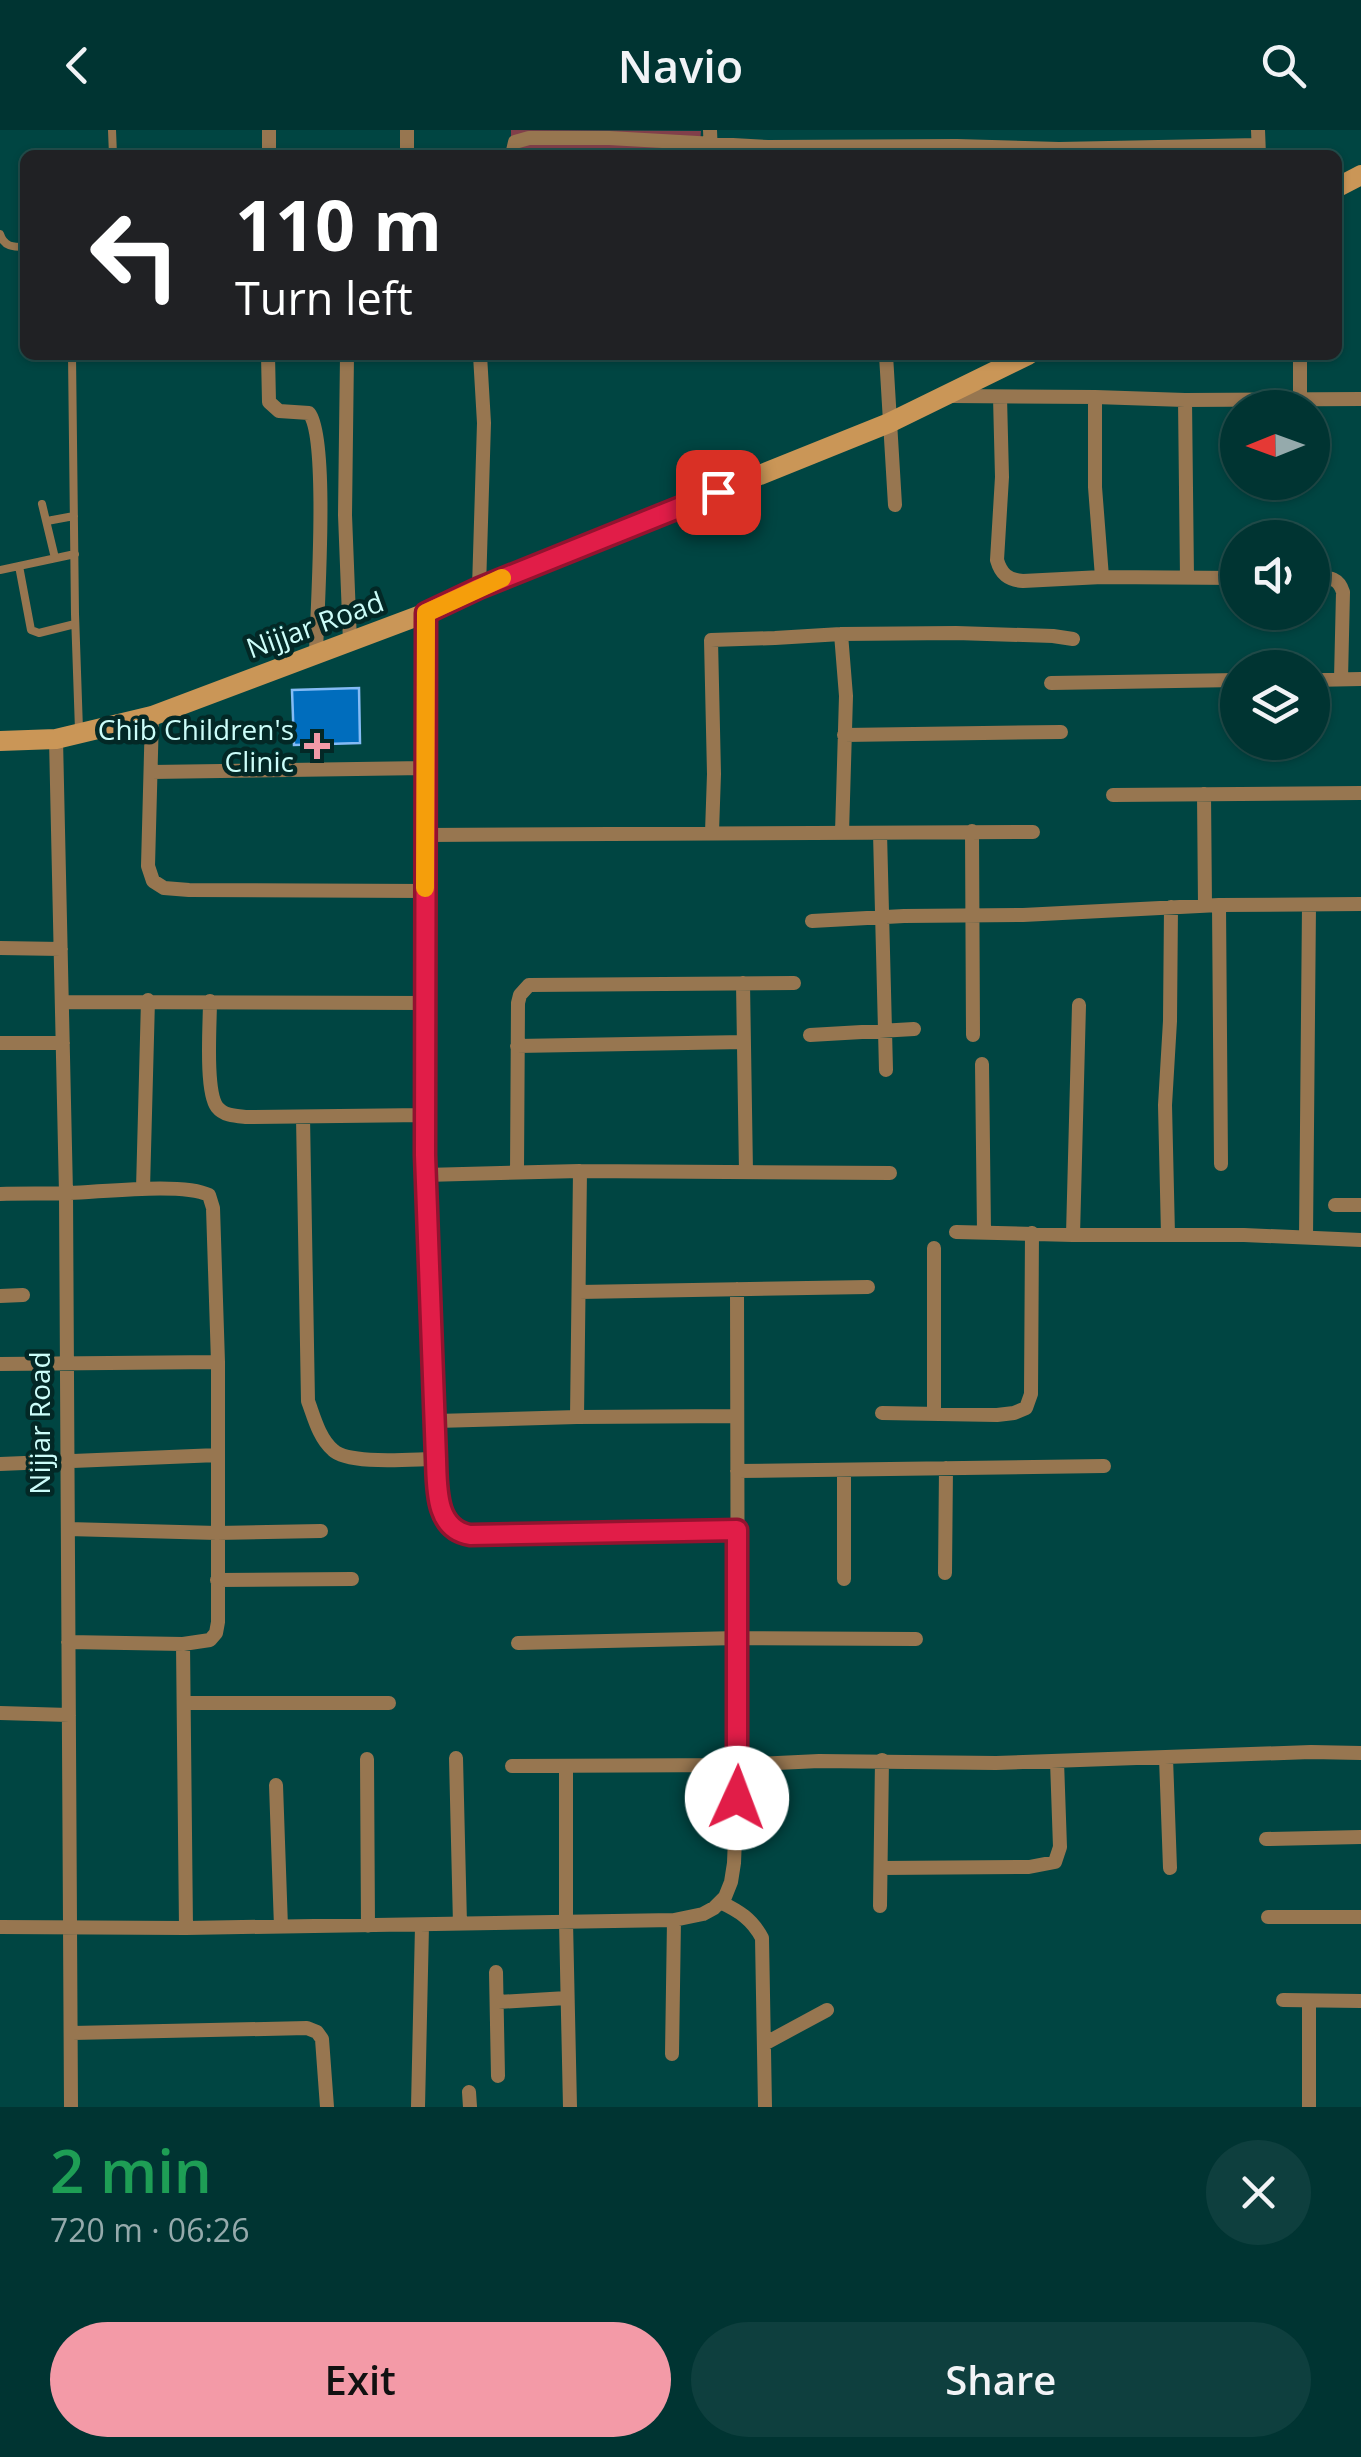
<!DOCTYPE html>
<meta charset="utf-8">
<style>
:root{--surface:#003432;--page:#0e3f3e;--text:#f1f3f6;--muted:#95aaac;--line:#224f4d;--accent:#f39aa7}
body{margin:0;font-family:"Open Sans",sans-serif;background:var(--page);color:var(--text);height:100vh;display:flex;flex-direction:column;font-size:38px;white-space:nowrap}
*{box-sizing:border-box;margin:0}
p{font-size:32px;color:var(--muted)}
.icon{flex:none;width:55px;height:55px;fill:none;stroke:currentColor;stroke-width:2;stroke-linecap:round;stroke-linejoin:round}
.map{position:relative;height:1977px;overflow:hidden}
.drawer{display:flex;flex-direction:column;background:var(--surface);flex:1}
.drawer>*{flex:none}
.banner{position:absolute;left:20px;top:20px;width:1322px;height:210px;border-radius:15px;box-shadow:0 2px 8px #0004,0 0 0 2px var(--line);background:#202124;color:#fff;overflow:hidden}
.needle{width:65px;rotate:269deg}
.controls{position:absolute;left:1220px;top:260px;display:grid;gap:20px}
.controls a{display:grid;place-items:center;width:110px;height:110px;border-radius:50%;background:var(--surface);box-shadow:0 2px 8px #0004,0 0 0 2px var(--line);font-size:50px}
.pin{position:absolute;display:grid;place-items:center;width:85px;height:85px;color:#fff;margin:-42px;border-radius:20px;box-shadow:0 5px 15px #0006}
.me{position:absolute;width:110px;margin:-55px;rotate:2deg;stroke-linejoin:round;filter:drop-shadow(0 0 8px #0008)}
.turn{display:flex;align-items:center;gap:35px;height:210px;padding:0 50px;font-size:45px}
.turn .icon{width:130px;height:130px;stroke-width:2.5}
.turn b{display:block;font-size:70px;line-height:85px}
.round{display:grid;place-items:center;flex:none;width:105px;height:105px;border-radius:52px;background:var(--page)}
.headline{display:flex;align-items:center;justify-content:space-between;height:170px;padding:0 50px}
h1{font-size:60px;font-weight:600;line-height:75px;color:#1e9e55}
.button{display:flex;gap:20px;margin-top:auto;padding:20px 50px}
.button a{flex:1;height:115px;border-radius:60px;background:var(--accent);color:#111;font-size:40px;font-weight:600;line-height:115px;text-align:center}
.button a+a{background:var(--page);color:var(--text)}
header{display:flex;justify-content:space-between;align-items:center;height:130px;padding:0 50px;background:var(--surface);font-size:45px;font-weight:600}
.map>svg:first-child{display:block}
.green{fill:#813f4a}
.building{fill:#006dbd;stroke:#84bbf5;stroke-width:2.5}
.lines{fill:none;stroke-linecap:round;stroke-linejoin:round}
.lane{stroke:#977650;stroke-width:8}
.street{stroke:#977650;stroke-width:14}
.secondary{stroke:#ca9657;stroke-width:20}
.route-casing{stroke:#92132f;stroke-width:25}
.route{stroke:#e11d48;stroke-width:18}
.slow{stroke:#f59e0b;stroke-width:18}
.poi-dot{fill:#f39aa7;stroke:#032826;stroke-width:4}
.labels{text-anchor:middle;stroke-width:9;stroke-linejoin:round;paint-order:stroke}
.street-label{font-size:28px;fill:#ccfdf9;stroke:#032826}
.poi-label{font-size:28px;fill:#ccfdf9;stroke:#032826;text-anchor:end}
</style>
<header><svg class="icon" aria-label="back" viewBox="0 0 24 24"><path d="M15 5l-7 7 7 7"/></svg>Navio<svg class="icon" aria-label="search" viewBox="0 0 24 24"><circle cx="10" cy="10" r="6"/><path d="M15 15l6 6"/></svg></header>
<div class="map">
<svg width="1361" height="1977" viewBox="0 0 1361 1977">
<rect width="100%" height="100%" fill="#004542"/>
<!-- green -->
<path class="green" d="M 511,0 L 701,1 L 699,25 L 511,25 Z"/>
<!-- building -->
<path class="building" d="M 359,558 L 360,613 L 294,615 L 292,560 Z"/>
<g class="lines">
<!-- lane -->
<path class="lane" d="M 112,0 L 113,25
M 0,104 C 4,117 13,117 25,117
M 72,225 L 75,484 L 79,600
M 42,374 L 55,428
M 47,391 L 74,386
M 19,436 L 31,500 L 39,503 L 75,494
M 0,440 L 75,424"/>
<!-- street -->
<path class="street" d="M 407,0 L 407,25
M 710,0 L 711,25
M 1258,0 L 1259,25
M 269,25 L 269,0
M 512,25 L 515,12 L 529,8 L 609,8 L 768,17 L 957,16 L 1059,19 L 1258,15
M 268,225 L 269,272 L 279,281 L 309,283 C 329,308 317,482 316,523
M 347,225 L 345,385 L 350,512
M 886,225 L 895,375
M 952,266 L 1095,267 L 1185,270 L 1361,269
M 1000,267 L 1002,347 L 997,430 C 1001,444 1008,450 1023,451 L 1102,447 L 1238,448
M 1095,267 L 1095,357 L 1102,447
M 1185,270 L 1187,448
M 1300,270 L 1300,225
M 1312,447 C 1328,448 1338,446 1343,462 L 1341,549
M 479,458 L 484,293 L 480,225
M 426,483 L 425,1025 L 435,1329 C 437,1358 435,1399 470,1405 L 737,1400
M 841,504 L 846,566 L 842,703
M 1312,550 L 1361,549
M 1051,553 L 1238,550
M 152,586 L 148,736 L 153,751 L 164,758 L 189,760 L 426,761
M 844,605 L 1061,602
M 56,609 L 66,1063 L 71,1977
M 151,642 L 425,638
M 1204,664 L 1205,776
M 1113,665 L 1361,663
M 972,701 L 973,905
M 712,702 L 714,644 L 711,510 L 775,508 L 841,504 L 956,503 L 1053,506 L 1073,509
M 880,703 L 886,940
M 425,705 L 1033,702
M 1219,775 L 1221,1034
M 812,791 L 904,786 L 1023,785 L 1219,775 L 1361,774
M 0,818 L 61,819
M 743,853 L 746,1042
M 210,871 C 210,893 205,961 217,977 C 224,986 236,986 247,987 L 425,985
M 62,872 L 426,873
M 810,905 L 914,899
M 0,913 L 63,913
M 517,916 L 744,912
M 982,934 L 984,1102
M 303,987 L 308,1271 C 314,1287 319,1308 333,1320 C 348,1335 413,1329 435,1329
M 517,1042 L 518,873 L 520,865 L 529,855 L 794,853
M 425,1045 L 580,1041 L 890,1043
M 143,1059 L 148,870
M 0,1064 C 23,1063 47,1064 70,1063 C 102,1062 183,1052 209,1065 L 213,1078 L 218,1232 L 218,1492 L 216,1503 L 210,1510 L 183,1514 L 68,1512
M 1335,1075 L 1361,1075
M 956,1102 L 1073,1105 L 1244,1105 L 1361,1110
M 1073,1105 L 1079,875
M 1168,1105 L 1165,975 L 1170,891 L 1171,777
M 1306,1107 L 1309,775
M 579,1162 L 868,1157
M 0,1166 L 23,1165
M 0,1234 L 218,1232
M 882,1283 L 997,1285 L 1014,1283 L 1026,1278 L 1031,1264 L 1032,1103
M 934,1284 L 934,1118
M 577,1287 L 580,1041
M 436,1291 L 577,1287 L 737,1286
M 0,1334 L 218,1325
M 844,1340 L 844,1449
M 737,1341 L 1104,1336
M 68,1399 L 217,1403 L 321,1401
M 945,1443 L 946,1338
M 217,1450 L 352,1449
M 518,1513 L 738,1508 L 916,1509
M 183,1514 L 186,1798
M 185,1573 L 389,1573
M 0,1583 L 69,1585
M 456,1628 L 460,1794
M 1166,1628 L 1170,1738
M 367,1629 L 368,1796
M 512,1636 L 738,1635 L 819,1631 L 996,1633 L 1311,1622 L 1361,1623
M 566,1636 L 566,1792 L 570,1977
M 276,1655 L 281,1797
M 1266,1709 L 1361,1707
M 881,1738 L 1029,1737 L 1055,1732 L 1060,1717 L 1057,1631
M 720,1772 C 739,1781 752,1789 762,1808 L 765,1977
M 880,1776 L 882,1630
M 1268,1787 L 1361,1787
M 0,1797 L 186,1798 L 674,1790 L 703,1784 L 714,1778 L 725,1767 L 731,1752 L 734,1733 L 738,1635 L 737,1159
M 496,1842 L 498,1946
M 1283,1870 L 1361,1871
M 498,1872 L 567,1868
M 72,1903 L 307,1898 L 317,1902 L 322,1909 L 327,1977
M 764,1914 L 827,1880
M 672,1924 L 674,1790
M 469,1962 L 470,1977
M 418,1977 L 422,1796
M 1309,1977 L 1309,1871"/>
<!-- secondary -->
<path class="secondary" d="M 1338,57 L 1361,45
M 0,611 L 56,609 L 152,586 L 426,483 L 479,458 L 889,293 L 1028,225"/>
</g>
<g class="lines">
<defs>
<path id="route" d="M 718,362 L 479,458 L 426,483 L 425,1025 L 436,1329 C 437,1358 435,1399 470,1405 L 737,1400 L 737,1668"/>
</defs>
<!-- route casing -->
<use href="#route" class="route-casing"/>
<!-- route -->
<use href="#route" class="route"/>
<!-- slow -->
<path class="slow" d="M 425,758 L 426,483 L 502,448"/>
</g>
<!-- markers -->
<path class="poi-dot" d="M312 601h10v10h10v10h-10v10h-10v-10h-10v-10h10z"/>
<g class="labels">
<!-- street labels -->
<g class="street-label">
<text transform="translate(315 495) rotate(-20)" y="10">Nijjar Road</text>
<text transform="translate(40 1293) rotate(-90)" y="10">Nijjar Road</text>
</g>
<!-- poi labels -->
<g class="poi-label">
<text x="294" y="610">Chib Children's<tspan x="294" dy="32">Clinic</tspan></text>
</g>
</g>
</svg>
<div class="controls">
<a><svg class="needle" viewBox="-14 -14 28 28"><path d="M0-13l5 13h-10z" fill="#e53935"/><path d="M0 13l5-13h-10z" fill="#95aaac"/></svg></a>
<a><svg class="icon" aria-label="sound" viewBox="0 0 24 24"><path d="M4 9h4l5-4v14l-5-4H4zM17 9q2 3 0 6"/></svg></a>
<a><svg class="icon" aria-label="layers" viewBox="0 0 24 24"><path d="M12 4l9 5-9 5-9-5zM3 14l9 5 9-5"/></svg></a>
</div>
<div class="pin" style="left:718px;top:362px;background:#d93025"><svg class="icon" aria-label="arrive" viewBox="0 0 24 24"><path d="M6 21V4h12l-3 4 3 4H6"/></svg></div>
<svg class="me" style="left:737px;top:1668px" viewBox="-20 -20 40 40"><circle r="19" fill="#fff"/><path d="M0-13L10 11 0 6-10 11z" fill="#e11d48"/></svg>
<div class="banner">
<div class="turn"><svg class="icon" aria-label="left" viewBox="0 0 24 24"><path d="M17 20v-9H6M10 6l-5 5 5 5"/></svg><div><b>110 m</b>Turn left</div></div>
</div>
</div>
<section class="drawer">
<div class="headline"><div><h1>2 min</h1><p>720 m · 06:26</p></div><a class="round"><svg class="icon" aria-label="close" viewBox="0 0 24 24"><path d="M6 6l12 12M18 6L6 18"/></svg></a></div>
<div class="button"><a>Exit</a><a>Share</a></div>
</section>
